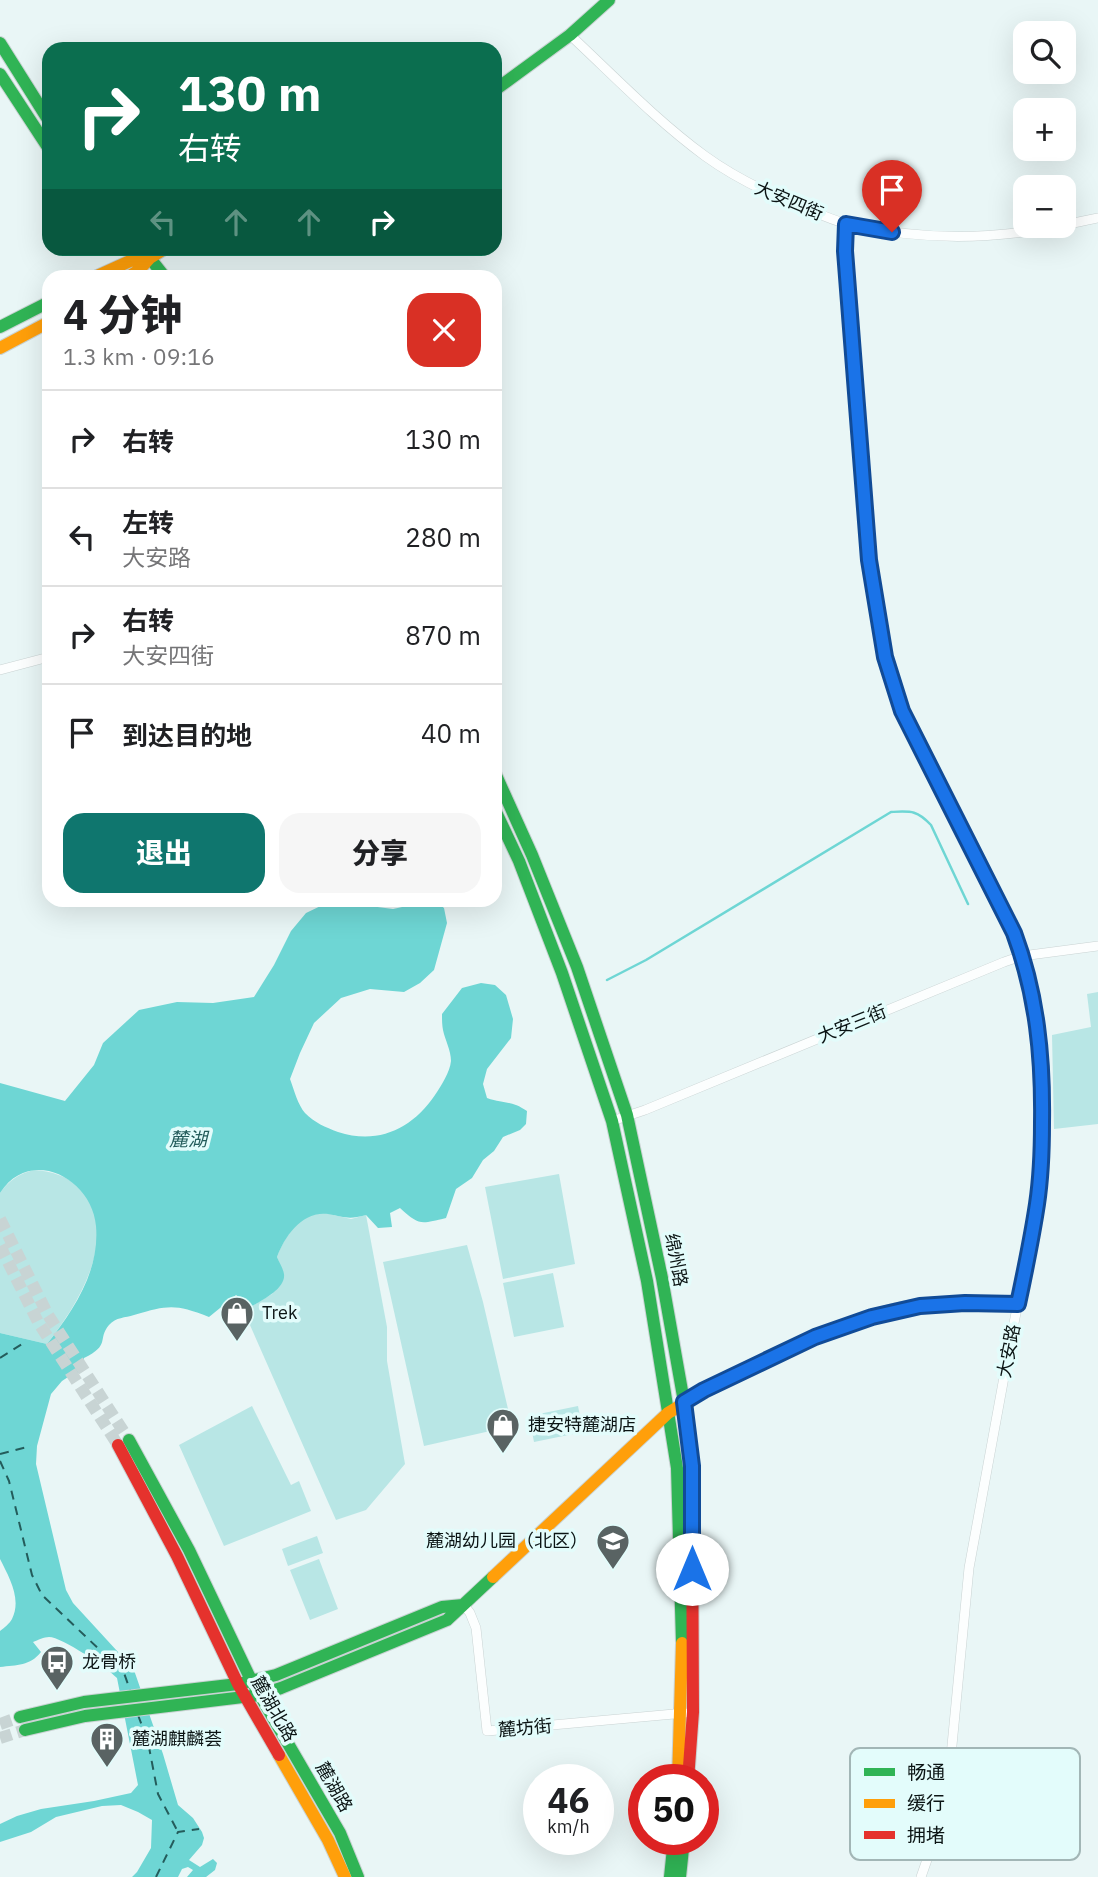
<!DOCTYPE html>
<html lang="zh">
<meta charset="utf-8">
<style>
:root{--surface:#fff;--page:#f6f6f6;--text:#202124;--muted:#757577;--line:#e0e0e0;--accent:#0f766e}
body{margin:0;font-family:"IBM Plex Sans","Noto Sans SC",sans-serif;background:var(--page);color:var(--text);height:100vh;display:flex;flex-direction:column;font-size:26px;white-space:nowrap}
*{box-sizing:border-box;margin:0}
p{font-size:23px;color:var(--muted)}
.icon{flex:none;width:38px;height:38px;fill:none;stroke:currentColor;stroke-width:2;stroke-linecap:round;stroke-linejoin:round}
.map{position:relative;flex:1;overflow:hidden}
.drawer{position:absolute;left:42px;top:270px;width:460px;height:637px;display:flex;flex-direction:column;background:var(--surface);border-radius:21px;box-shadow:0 7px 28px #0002}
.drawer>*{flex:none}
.hud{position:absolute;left:42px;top:42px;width:460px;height:214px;border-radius:21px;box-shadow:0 7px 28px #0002;background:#0b6e4f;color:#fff;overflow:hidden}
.controls{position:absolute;left:1013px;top:21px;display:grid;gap:14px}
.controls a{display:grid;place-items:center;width:63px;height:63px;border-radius:14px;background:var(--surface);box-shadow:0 7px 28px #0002;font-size:35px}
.speed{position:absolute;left:523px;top:1764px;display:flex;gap:14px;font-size:35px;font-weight:700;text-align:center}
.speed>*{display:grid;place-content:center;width:91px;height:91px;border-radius:50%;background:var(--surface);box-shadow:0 7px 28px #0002;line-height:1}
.speed small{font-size:18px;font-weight:400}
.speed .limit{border:10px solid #d22;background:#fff;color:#111}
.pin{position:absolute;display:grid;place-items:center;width:60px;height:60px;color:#fff;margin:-72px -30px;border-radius:50% 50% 50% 0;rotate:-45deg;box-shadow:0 0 7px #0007}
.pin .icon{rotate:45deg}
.me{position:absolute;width:77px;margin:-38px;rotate:0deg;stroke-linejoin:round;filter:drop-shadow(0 0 5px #0008)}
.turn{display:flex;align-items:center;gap:24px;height:147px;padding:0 21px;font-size:32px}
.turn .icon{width:91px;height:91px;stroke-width:2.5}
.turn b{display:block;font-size:49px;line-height:60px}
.lanes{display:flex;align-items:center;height:66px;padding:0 21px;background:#0003;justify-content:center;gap:35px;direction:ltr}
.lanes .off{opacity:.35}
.round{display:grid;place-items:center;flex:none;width:74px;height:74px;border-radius:21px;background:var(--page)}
.head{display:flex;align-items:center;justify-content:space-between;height:119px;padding:0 21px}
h1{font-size:42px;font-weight:800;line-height:52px}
.button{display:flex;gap:14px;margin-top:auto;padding:14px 21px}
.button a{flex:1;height:80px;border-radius:21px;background:var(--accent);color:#fff;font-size:28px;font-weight:800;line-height:80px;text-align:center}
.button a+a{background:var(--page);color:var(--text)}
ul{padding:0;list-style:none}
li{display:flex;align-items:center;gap:21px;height:98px;padding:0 21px;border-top:2px solid var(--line)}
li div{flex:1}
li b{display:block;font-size:26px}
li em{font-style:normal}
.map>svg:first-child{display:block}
.green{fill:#b8e6e5}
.water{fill:#6ed6d4}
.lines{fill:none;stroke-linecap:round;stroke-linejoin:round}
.stream{stroke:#6ed6d4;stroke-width:2.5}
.ferry{stroke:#245c5b;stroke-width:2;stroke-dasharray:9 7;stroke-linecap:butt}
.secondary-tunnel{stroke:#c8d4d4;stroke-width:12;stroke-dasharray:12 6;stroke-linecap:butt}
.street-casing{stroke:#c9d3d3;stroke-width:10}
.fast-casing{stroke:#c9d3d3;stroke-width:14}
.slow-casing{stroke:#c9d3d3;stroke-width:14}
.jam-casing{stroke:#c9d3d3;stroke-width:14}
.street{stroke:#fcfefe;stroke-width:9}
.fast{stroke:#30b455;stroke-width:12}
.slow{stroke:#ff9f0a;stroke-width:12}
.jam{stroke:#e5322d;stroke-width:12}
.route-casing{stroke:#114b97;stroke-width:18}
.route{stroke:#1a73e8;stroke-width:12}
.labels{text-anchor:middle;stroke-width:7;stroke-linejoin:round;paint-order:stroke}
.street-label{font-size:18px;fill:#0b1414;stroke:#e3fcfb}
.poi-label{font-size:18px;fill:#0b1414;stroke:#e3fcfb;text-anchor:start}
.water-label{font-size:19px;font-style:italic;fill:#245c5b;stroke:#e3fcfb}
.key{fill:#e3fcfb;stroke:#a2b6b6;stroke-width:2}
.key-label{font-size:19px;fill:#0b1414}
</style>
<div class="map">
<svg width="1098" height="1877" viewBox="0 0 1098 1877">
<rect width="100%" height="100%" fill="#e9f6f6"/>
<!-- green -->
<path class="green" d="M 1098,992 L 1098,1124 L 1054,1129 L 1052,1035 L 1091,1027 L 1087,994 Z
M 33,1170 C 51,1171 69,1176 82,1190 C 121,1236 77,1306 47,1344 L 0,1333 L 0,1193 C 8,1181 19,1174 33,1170 Z
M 559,1174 L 575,1264 L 503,1279 L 485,1187 Z
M 325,1213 L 351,1219 L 366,1215 L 387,1327 L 387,1361 L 405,1464 L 366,1510 L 336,1520 L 246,1316 L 252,1306 L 272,1294 L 284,1275 L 277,1257 C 282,1243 293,1223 308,1216 C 312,1214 320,1214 325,1213 Z
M 467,1245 L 483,1302 L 512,1426 L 424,1446 L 383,1262 Z
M 553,1273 L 564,1327 L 514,1337 L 503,1283 Z
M 252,1406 L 291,1485 L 299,1481 L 311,1511 L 224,1546 L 179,1445 Z
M 578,1406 L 583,1432 L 534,1442 L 529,1416 Z
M 317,1536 L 323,1553 L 288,1566 L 282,1549 Z
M 319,1559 L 338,1609 L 310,1620 L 290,1570 Z"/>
<!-- water -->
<path class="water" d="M 434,900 L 444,908 L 447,923 L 434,970 L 420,983 L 404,992 L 370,989 L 341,998 L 314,1023 L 300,1053 L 290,1079 C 294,1090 298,1105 305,1113 C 315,1123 325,1127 338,1132 C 378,1145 412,1129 435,1095 C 441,1086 450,1072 451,1061 C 451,1050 445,1040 443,1030 C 442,1025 442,1019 442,1014 L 462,988 L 481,983 L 495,985 L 506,995 L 513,1019 L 511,1038 L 487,1069 L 483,1084 L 487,1098 C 504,1104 511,1100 527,1111 L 526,1124 L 520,1130 L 503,1137 L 494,1151 L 483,1160 L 472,1178 L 456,1189 L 446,1218 C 420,1224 420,1226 400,1208 L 390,1213 L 392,1227 L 378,1228 L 366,1215 C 348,1220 345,1217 328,1214 C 302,1211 285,1236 277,1257 C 279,1262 283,1268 284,1274 C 286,1288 263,1300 252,1306 L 236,1295 L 209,1317 C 175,1304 169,1305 134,1315 C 125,1318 116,1317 109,1325 C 97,1339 111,1345 84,1358 L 81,1372 L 71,1375 L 62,1381 L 51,1394 L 37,1446 L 36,1464 L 66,1590 L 73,1603 L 118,1652 L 135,1673 L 163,1754 L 178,1805 L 193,1818 L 202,1832 L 204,1838 L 202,1845 L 189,1860 L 200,1867 L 213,1859 L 217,1863 L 215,1870 L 206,1877 L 187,1877 L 193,1870 L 188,1867 L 182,1869 L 178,1877 L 132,1877 L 137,1872 L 151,1848 L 152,1820 L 138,1812 L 121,1805 L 102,1806 L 56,1817 L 31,1832 L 0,1842 L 0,1824 L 17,1816 L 41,1809 L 94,1801 L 131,1793 L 138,1785 L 117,1678 C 107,1668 62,1637 49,1637 C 44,1637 38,1640 33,1642 L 41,1652 C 30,1666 17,1665 0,1667 L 0,1631 C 4,1628 10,1623 12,1619 C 22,1599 9,1577 0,1559 L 0,1333 L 47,1344 C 73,1311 100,1271 96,1226 C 92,1178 30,1146 0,1193 L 0,1083 L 65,1101 L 94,1065 L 103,1043 L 139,1010 L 177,1002 L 213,1003 L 254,997 L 274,965 L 291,931 L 306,913 L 331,901 L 393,909 Z"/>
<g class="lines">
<!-- stream -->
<path class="stream" d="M 607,980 L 646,960 L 891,812 C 911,811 917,810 931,825 L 968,904"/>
<!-- ferry -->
<path class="ferry" d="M 0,1358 L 22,1344
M 0,1454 L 31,1446
M 0,1461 L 9,1481 L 32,1575 L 42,1595 L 124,1673 L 130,1690
M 138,1715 L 148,1742 L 158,1794 L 178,1832
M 156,1877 L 178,1832 L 199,1829"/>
<!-- secondary-tunnel -->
<path class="secondary-tunnel" d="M 0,1219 L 48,1315 L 129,1440
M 0,1246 L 38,1322 L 118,1445
M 0,1724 L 20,1717
M 0,1738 L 25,1730"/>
<defs>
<path id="street" d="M 570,35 C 614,76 656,120 705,156 C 738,180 775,197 814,212 C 825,216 837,222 849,224 C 918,240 990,240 1060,226
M 846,224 L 845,252 L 869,560 L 885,657 L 902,711 L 1014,933 L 1022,956 L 1034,997 L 1040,1048 L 1043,1092 L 1042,1161 L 1038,1203 L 1013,1328 L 969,1568 L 948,1787 L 944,1811 L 921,1877
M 1064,225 L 1098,218
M 0,670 L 49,657
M 612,1121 L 645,1110 L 1004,962 L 1022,956 L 1098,946
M 464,1605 L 470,1613 L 476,1628 L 487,1731 L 685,1713"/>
<path id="fast" d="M 0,43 L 49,121
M 0,74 L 49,149
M 495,90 L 570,35 L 609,0
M 142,248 L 164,276
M 0,327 L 49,302
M 495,773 L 532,855 L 577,967 L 627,1115 L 662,1278 L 684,1402 L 692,1466 L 692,1506
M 495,810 L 519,861 L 562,973 L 612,1121 L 647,1281 L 677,1468 L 682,1643
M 767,1358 C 811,1338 873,1311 920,1305 C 953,1301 986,1304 1018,1304
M 129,1440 L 189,1550 L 251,1680 L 340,1833 L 358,1877
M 20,1717 L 84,1702 L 238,1684 L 276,1675 L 442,1607 L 463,1605
M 25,1730 L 85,1716 L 260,1695 L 281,1688 L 447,1620 L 493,1577
M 670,1877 L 674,1839
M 680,1877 L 684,1839"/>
<path id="slow" d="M 97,276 L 130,261 L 150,258
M 130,276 L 139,270 L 150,258 L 166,248
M 0,348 L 49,322
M 493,1577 L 668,1413 L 711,1387 L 767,1358
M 279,1755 L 328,1840 L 345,1877
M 678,1780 L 682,1643"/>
<path id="jam" d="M 118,1445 L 177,1556 L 238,1684 L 279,1755
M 688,1780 L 693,1712 L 692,1506"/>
</defs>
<!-- street casing -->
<use href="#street" class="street-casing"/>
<!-- fast casing -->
<use href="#fast" class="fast-casing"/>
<!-- slow casing -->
<use href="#slow" class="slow-casing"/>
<!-- jam casing -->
<use href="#jam" class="jam-casing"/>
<!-- street -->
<use href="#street" class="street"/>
<!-- fast -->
<use href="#fast" class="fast"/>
<!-- slow -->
<use href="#slow" class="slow"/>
<!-- jam -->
<use href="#jam" class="jam"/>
</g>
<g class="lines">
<defs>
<path id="route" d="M 692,1569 L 692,1466 L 684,1402 L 704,1390 L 815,1337 L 872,1317 L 920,1306 L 965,1303 L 1018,1304 C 1025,1271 1032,1237 1037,1204 C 1041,1177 1042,1150 1042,1123 C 1043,1057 1037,995 1014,933 L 902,711 L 885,657 L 869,560 L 845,251 L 846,224 L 892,232"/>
</defs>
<!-- route casing -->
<use href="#route" class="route-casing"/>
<!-- route -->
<use href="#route" class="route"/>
</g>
<!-- icons -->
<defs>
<symbol id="shop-pin" viewBox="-11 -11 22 30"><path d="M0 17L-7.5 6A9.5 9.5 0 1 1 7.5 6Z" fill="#596363" stroke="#e3fcfb"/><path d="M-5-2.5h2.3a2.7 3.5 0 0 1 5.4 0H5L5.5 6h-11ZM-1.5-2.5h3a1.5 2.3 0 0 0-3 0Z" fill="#fff"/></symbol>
<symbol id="school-pin" viewBox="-11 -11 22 30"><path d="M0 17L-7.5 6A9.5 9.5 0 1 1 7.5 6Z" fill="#596363" stroke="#e3fcfb"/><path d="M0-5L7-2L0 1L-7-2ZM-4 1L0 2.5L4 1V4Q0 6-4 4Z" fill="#fff"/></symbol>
<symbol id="bus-pin" viewBox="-11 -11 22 30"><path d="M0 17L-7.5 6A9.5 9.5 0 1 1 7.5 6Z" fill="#596363" stroke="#e3fcfb"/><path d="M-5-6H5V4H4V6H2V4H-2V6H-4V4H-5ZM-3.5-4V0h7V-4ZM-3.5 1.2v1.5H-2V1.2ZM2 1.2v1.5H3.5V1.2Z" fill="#fff"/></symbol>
<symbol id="building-pin" viewBox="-11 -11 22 30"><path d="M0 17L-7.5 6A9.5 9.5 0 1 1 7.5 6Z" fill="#596363" stroke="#e3fcfb"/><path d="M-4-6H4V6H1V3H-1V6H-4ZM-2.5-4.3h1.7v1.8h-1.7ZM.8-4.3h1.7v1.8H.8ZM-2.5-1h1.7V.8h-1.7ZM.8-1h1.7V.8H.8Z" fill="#fff"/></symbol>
</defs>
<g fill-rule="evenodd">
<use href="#shop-pin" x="218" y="1294" width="38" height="52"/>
<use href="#shop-pin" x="484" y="1406" width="38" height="52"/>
<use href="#school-pin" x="594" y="1522" width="38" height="52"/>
<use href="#bus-pin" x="38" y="1643" width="38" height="52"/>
<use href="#building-pin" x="88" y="1720" width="38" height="52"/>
</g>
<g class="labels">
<!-- street labels -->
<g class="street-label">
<text transform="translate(789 201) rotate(23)" y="6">大安四街</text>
<text transform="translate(852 1024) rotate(-22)" y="6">大安三街</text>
<text transform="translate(676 1260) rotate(79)" y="6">绵州路</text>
<text transform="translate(1009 1351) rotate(-79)" y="6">大安路</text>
<text transform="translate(274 1709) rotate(60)" y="6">麓湖北路</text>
<text transform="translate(525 1728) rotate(-5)" y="6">麓坊街</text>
<text transform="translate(334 1787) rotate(60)" y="6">麓湖路</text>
</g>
<!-- poi labels -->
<g class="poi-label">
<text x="262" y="1319">Trek</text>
<text x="528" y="1431">捷安特麓湖店</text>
<text x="588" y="1547" text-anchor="end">麓湖幼儿园（北区）</text>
<text x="82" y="1668">龙骨桥</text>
<text x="132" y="1745">麓湖麒麟荟</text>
</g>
<!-- water labels -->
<g class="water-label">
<text x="188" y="1146">麓湖</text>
</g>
</g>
<!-- legend -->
<rect x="850" y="1748" width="230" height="112" rx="10" class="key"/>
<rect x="864" y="1768" width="31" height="8" fill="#30b455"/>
<rect x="864" y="1799" width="31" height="9" fill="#ff9f0a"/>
<rect x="864" y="1831" width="31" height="8" fill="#e5322d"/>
<g class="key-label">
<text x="907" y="1779">畅通</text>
<text x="907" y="1810">缓行</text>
<text x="907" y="1842">拥堵</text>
</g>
</svg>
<div class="controls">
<a><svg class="icon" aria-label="search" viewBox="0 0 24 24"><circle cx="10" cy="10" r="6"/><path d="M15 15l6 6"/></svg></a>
<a>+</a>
<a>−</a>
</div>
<div class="speed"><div>46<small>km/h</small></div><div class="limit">50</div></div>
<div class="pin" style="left:892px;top:232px;background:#d93025"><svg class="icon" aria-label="arrive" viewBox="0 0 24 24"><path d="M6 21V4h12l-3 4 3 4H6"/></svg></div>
<svg class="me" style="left:692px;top:1569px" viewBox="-20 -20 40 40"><circle r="19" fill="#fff"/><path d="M0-13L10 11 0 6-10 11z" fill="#1a73e8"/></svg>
<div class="hud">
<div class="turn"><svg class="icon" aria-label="right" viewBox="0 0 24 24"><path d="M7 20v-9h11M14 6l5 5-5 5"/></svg><div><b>130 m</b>右转</div></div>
<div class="lanes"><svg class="icon off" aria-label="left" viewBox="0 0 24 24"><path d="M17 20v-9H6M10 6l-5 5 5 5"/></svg><svg class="icon off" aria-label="ahead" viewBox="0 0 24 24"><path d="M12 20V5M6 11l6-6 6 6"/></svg><svg class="icon off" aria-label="ahead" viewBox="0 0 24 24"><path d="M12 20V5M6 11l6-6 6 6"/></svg><svg class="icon" aria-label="right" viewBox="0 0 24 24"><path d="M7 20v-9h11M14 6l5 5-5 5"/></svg></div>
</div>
<section class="drawer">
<div class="head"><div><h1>4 分钟</h1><p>1.3 km · 09:16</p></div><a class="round" style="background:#d93025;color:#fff"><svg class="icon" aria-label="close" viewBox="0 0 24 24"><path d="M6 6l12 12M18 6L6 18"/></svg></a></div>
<ul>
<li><svg class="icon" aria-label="right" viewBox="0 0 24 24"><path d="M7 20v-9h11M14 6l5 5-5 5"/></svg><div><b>右转</b></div><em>130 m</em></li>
<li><svg class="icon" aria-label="left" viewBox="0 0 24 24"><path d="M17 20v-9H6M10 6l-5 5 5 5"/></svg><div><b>左转</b><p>大安路</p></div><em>280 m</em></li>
<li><svg class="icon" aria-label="right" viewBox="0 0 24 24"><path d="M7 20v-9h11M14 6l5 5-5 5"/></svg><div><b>右转</b><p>大安四街</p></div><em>870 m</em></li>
<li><svg class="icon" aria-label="arrive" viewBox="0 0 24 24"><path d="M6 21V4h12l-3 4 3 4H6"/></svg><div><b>到达目的地</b></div><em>40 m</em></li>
</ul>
<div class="button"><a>退出</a><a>分享</a></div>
</section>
</div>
